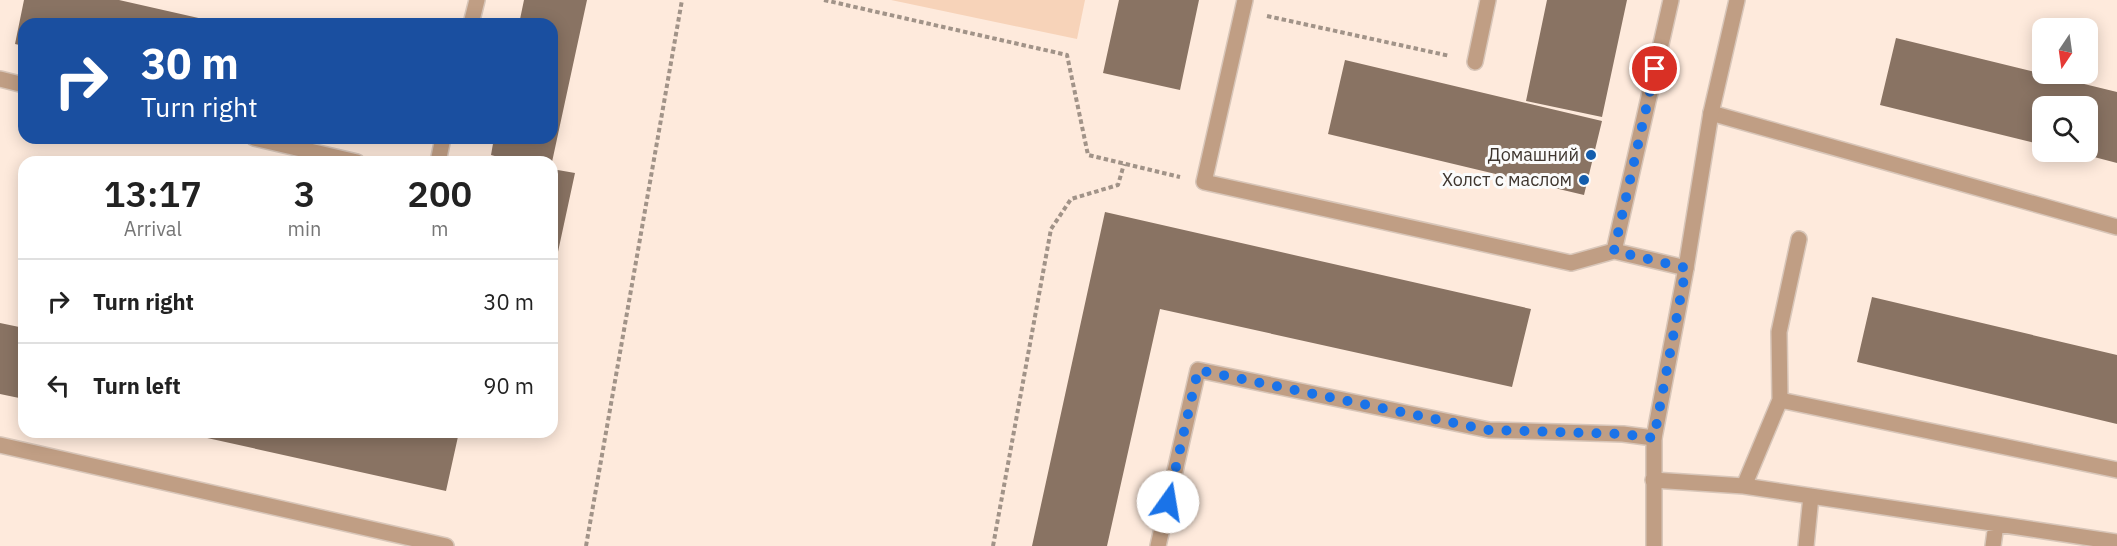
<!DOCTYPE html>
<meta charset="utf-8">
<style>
:root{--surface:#fff;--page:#f2f2f2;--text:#222;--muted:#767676;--line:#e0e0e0}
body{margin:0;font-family:"IBM Plex Sans",sans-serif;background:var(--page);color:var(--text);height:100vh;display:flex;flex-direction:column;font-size:22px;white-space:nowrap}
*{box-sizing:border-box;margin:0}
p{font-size:20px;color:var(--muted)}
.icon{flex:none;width:33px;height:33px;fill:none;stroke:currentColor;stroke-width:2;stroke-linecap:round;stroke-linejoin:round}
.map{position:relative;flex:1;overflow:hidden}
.side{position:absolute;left:18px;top:156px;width:540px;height:282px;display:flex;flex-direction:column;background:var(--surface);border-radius:18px;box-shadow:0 3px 15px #0003}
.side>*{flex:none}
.hud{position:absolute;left:18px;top:18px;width:540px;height:126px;border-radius:18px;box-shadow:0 3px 15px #0003;background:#1a4fa0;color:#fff;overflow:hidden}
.needle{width:39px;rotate:193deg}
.controls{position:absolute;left:2032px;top:18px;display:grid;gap:12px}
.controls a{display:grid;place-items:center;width:66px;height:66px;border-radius:12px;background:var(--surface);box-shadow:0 3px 15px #0003;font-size:30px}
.pin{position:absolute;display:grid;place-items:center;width:51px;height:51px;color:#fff;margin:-26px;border:3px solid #fff;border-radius:50%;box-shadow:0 2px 6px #0007}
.me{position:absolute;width:66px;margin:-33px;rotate:13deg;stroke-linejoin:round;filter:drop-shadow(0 0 4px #0008)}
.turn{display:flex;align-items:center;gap:21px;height:126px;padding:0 24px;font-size:27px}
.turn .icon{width:78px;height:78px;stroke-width:2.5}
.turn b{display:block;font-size:42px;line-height:51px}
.eta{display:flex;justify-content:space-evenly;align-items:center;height:102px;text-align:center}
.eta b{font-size:36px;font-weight:600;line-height:42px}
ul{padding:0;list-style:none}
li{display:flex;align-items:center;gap:18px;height:84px;padding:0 24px;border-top:2px solid var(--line)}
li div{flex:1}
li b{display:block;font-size:22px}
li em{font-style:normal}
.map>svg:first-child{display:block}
.green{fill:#f7d3b9}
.building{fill:#897363}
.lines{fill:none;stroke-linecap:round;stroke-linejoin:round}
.lane-casing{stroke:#d8c6b9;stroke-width:18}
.street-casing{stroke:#d8c6b9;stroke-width:18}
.path{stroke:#a19388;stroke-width:4;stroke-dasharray:4.5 3;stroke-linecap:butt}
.lane{stroke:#c09e84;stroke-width:15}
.street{stroke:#c09e84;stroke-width:15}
.route{stroke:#1a73e8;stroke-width:10;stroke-dasharray:0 18}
.poi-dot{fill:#135dad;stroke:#fbfbfb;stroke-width:2}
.labels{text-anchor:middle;stroke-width:6;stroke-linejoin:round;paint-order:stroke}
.poi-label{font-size:18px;fill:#3f362f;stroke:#fbfbfb;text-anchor:end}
</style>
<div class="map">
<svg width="2117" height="546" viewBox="0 0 2117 546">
<rect width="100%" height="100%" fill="#feeadc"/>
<!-- green -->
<path class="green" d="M 891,0 L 1085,0 L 1077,39 Z"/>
<!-- building -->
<path class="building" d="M 24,0 L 119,0 L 225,24 L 24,24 L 24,46 L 15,44 Z
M 524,0 L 587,0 L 552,162 L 501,162 L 502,158 L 491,155 L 494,138 L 552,138 L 552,24 L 519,24 Z
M 1119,0 L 1199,0 L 1180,90 L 1103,73 Z
M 1547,0 L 1627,0 L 1602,117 L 1526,101 Z
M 1896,38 L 2117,92 L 2117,163 L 2075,152 L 2088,152 L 2088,106 L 2043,106 L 2043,145 L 1880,105 Z
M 1345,60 L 1602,121 L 1584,195 L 1328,134 Z
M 552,169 L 575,173 L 553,275 L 552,275 Z
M 1105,212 L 1531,309 L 1512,387 L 1160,309 L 1107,546 L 1032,546 Z
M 1872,297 L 2117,355 L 2117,424 L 1857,362 Z
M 0,323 L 24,328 L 24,399 L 0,394 Z
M 180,432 L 459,432 L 446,491 Z"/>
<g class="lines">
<defs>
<path id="lane" d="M 1245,0 L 1204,182 L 1571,263 L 1614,251 L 1686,268
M 1475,62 L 1488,0
M 1711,113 L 2117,227
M 1614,251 L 1671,0
M 1780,400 L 1779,332 L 1799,239
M 0,445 L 446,546
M 1653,480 L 1744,486 L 2117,542
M 1744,486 L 1780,400 L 2117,470
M 1158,546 L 1198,370 L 1489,430 L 1623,434 L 1654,438
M 1806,546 L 1811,496
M 1993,546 L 1996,524"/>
<path id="street" d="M 471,24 L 477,0
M 0,79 L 24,85
M 254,138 L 357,162
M 438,162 L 443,138
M 1654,546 L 1654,438 L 1686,268 L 1711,113 L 1737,0"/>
</defs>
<!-- lane casing -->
<use href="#lane" class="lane-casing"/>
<!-- street casing -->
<use href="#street" class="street-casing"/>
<!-- path -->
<path class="path" d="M 824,0 L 1067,55 L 1088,155 L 1180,177
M 1267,16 L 1450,56
M 586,546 L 682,0
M 993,546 L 1051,229 L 1071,199 L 1118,185 L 1124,164"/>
<!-- lane -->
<use href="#lane" class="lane"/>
<!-- street -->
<use href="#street" class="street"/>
</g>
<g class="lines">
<!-- route -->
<path class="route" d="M 1168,502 L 1198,370 L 1488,430 L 1623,434 L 1654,438 L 1686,268 L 1614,251 L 1655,69"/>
</g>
<!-- markers -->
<g class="poi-dot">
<circle cx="1591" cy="155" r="6"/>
<circle cx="1584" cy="180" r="6"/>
</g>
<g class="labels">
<!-- poi labels -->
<g class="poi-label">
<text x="1579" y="161">Домашний</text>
<text x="1572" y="186">Холст с маслом</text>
</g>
</g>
</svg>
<div class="controls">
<a><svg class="needle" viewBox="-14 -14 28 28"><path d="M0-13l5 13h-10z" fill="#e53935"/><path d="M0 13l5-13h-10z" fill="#767676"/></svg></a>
<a><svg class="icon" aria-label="search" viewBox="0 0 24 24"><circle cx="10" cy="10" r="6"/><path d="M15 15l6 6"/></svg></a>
</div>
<div class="pin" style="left:1655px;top:69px;background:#d93025"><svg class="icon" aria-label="arrive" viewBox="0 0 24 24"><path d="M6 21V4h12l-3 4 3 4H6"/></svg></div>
<svg class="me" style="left:1168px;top:502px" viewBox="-20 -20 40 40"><circle r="19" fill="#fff"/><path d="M0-13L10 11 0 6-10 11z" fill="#1a73e8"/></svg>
<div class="hud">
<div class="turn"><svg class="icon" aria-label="right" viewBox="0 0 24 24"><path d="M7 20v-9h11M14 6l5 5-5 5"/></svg><div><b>30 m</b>Turn right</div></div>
</div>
<section class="side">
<div class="eta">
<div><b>13:17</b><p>Arrival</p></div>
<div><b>3</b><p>min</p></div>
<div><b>200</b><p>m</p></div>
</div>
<ul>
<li><svg class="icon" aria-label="right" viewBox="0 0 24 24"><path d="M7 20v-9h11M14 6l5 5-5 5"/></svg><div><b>Turn right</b></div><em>30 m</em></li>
<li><svg class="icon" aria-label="left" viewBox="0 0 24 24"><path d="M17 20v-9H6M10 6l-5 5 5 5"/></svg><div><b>Turn left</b></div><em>90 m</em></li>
</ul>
</section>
</div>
